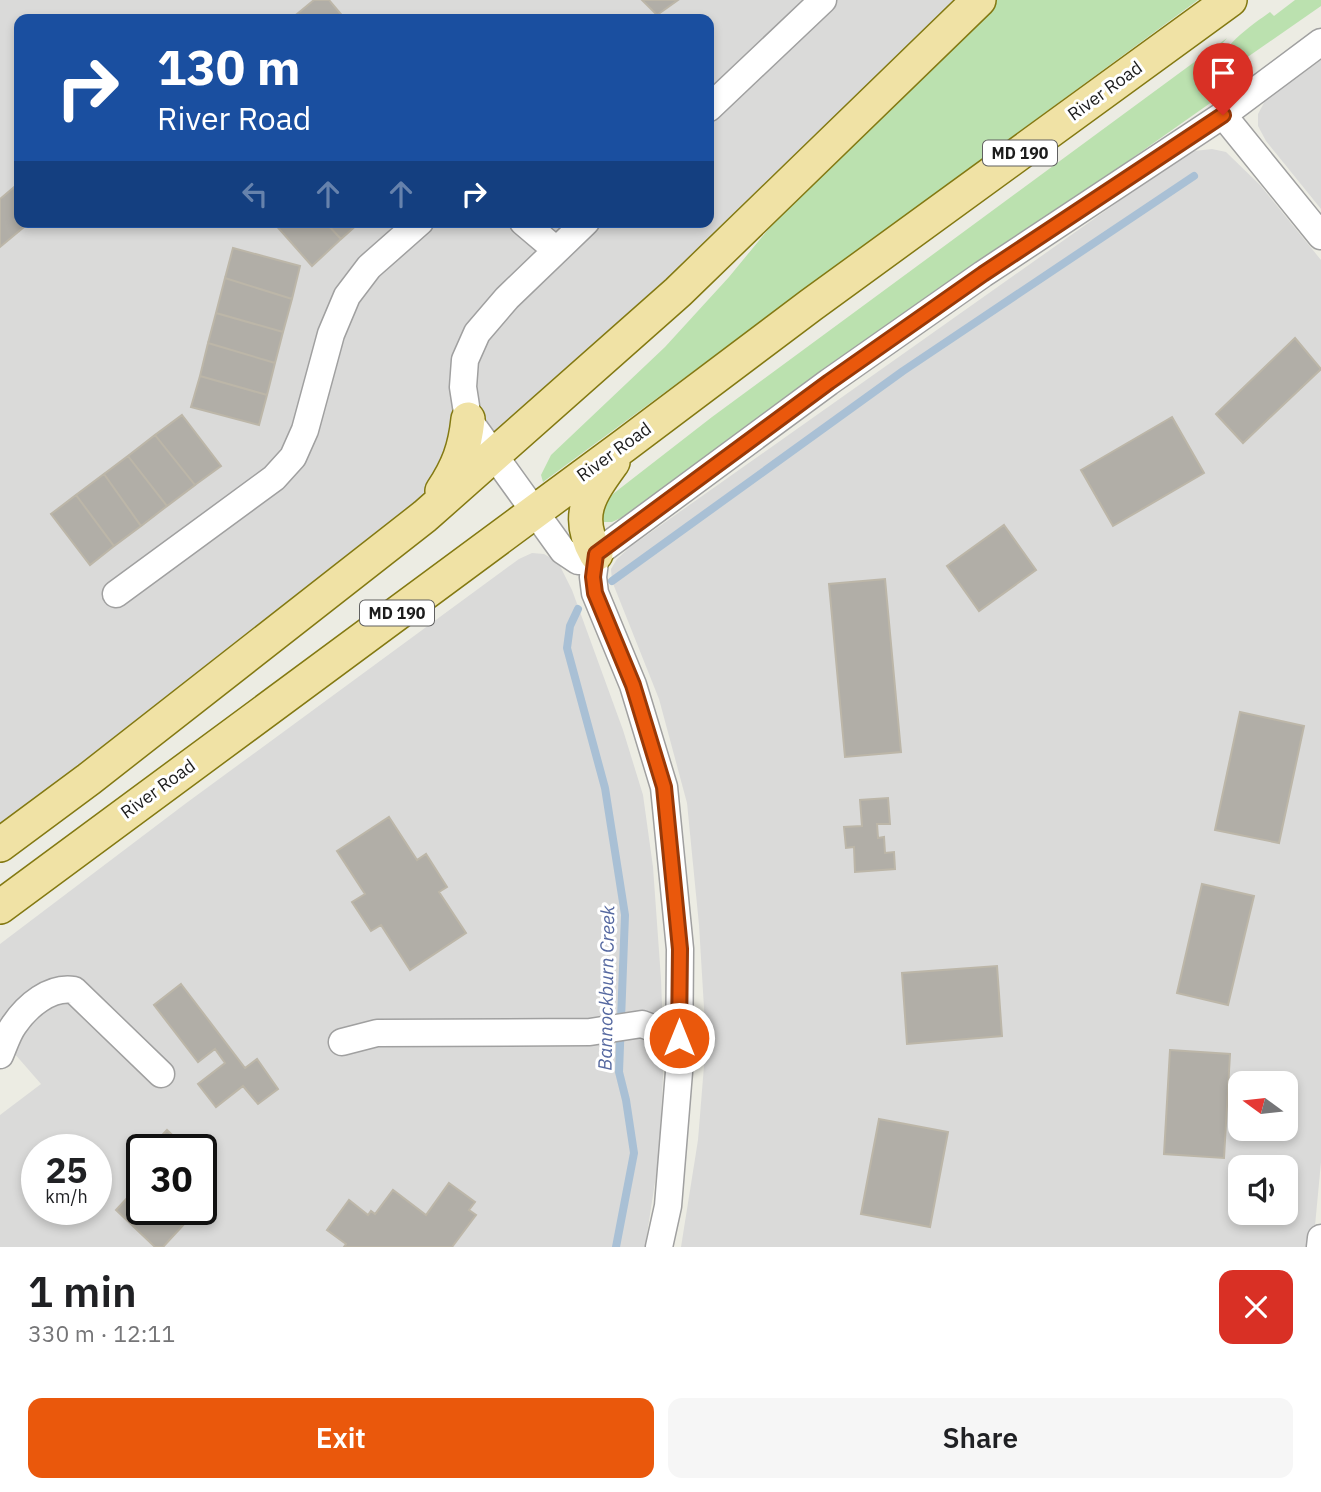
<!DOCTYPE html>
<meta charset="utf-8">
<style>
:root{--surface:#fff;--page:#f6f6f6;--text:#202124;--muted:#757577;--accent:#ea580c}
body{margin:0;font-family:"IBM Plex Sans",sans-serif;background:var(--page);color:var(--text);height:100vh;display:flex;flex-direction:column;font-size:26px;white-space:nowrap}
*{box-sizing:border-box;margin:0}
p{font-size:23px;color:var(--muted)}
.icon{flex:none;width:38px;height:38px;fill:none;stroke:currentColor;stroke-width:2;stroke-linecap:round;stroke-linejoin:round}
.map{position:relative;height:1247px;overflow:hidden}
.sheet{display:flex;flex-direction:column;background:var(--surface);flex:1}
.sheet>*{flex:none}
.guide{position:absolute;left:14px;top:14px;width:700px;height:214px;border-radius:14px;box-shadow:0 4px 10px #0003;background:#1a4fa0;color:#fff;overflow:hidden}
.needle{width:46px;rotate:285deg}
.buttons{position:absolute;left:1228px;top:1071px;display:grid;gap:14px}
.buttons a{display:grid;place-items:center;width:70px;height:70px;border-radius:14px;background:var(--surface);box-shadow:0 4px 10px #0003;font-size:35px}
.speed{position:absolute;left:21px;top:1134px;display:flex;gap:14px;font-size:35px;font-weight:700;text-align:center}
.speed>*{display:grid;place-content:center;width:91px;height:91px;border-radius:50%;background:var(--surface);box-shadow:0 4px 10px #0003;line-height:1}
.speed small{font-size:18px;font-weight:400}
.speed .limit{border:4px solid #111;border-radius:10px;background:#fff;color:#111}
.pin{position:absolute;display:grid;place-items:center;width:60px;height:60px;color:#fff;margin:-72px -30px;border-radius:50% 50% 50% 0;rotate:-45deg;box-shadow:0 0 7px #0007}
.pin .icon{rotate:45deg}
.me{position:absolute;width:77px;margin:-38px;rotate:0deg;stroke-linejoin:round;filter:drop-shadow(0 0 5px #0008)}
.turn{display:flex;align-items:center;gap:24px;height:147px;padding:0 28px;font-size:32px}
.turn .icon{width:91px;height:91px;stroke-width:2.5}
.turn b{display:block;font-size:49px;line-height:60px}
.lanes{display:flex;align-items:center;height:66px;padding:0 28px;background:#0003;justify-content:center;gap:35px;direction:ltr}
.lanes .off{opacity:.35}
.round{display:grid;place-items:center;flex:none;width:74px;height:74px;border-radius:14px;background:var(--page)}
.headline{display:flex;align-items:center;justify-content:space-between;height:119px;padding:0 28px}
h1{font-size:42px;font-weight:600;line-height:52px}
.button{display:flex;gap:14px;margin-top:auto;padding:14px 28px}
.button a{flex:1;height:80px;border-radius:14px;background:var(--accent);color:#fff;font-size:28px;font-weight:600;line-height:80px;text-align:center}
.button a+a{background:var(--page);color:var(--text)}
.map>svg:first-child{display:block}
.residential{fill:#dadad9;fill-rule:evenodd}
.grass{fill:#bbe1af}
.lines{fill:none;stroke-linecap:round;stroke-linejoin:round}
.stream{stroke:#a9c0d5;stroke-width:8}
.building{fill:#b1aea7;stroke:#bcb6a8;stroke-width:2}
.minor-casing{stroke:#a0a0a0;stroke-width:29}
.major-casing{stroke:#837912;stroke-width:36}
.minor{stroke:#fff;stroke-width:26}
.major{stroke:#f0e2a5;stroke-width:33}
.route-casing{stroke:#983908;stroke-width:18}
.route{stroke:#ea580c;stroke-width:12}
.labels{text-anchor:middle;stroke-width:6;stroke-linejoin:round;paint-order:stroke}
.shield{fill:#fff;stroke:#606060;stroke-width:2}
.shield-label{font-size:16px;font-weight:bold;fill:#1c1c1c}
.street-label{font-size:18px;fill:#1c1c1c;stroke:#fff}
.water-label{font-size:19px;font-style:italic;fill:#5568a0;stroke:#fff}
</style>
<div class="map">
<svg width="1321" height="1247" viewBox="0 0 1321 1247">
<rect width="100%" height="100%" fill="#ecece3"/>
<!-- residential -->
<path class="residential" d="M 0,0 L 979,0 L 678,292 L 0,845 ZM 19,19 L 709,19 L 709,222 L 19,222 Z
M 1321,60 L 1321,209 L 1266,141 L 1258,126 L 1258,114 L 1266,99 Z
M 1212,149 L 1226,152 L 1260,185 L 1321,260 L 1321,1162 L 1313,1247 L 681,1247 L 698,1140 L 706,1041 L 699,925 L 687,803 L 659,699 L 612,581 L 611,569 L 617,559 L 630,547 L 1180,158 L 1194,151 ZM 1241,1083 L 1286,1083 L 1286,1129 L 1241,1129 ZM 1241,1167 L 1286,1167 L 1286,1213 L 1241,1213 Z
M 532,553 L 544,554 L 558,562 L 572,590 L 623,730 L 643,795 L 653,867 L 661,979 L 664,1058 L 659,1156 L 645,1247 L 0,1247 L 0,1115 L 41,1084 L 0,1037 L 0,944 L 185,804 L 519,559 ZM 37,1150 L 96,1150 L 96,1209 L 37,1209 ZM 142,1150 L 201,1150 L 201,1209 L 142,1209 Z"/>
<!-- grass -->
<path class="grass" d="M 993,0 L 1198,0 L 543,482 L 541,475 L 551,455 L 665,347 L 729,277 L 794,198 Z
M 1295,0 L 1321,0 L 1321,6 L 1216,79 C 1210,53 1252,25 1270,12 L 1274,16 Z
M 1227,38 C 1208,60 1200,72 1216,99 L 623,517 L 612,522 L 604,522 L 600,518 L 601,505 L 609,497 L 712,417 Z"/>
<g class="lines">
<!-- stream -->
<path class="stream" d="M 612,581 L 903,371 L 1194,176
M 578,609 L 570,626 L 567,648 L 605,788 L 625,915 L 619,1072 L 626,1100 L 634,1153 L 616,1247"/>
</g>
<!-- building -->
<path class="building" d="M 314,0 L 329,0 L 345,19 L 291,19 Z
M 642,0 L 678,0 L 657,15 Z
M 19,183 L 19,222 L 30,222 L 0,247 L 0,199 Z
M 273,222 L 325,222 L 341,239 L 312,266 Z
M 325,222 L 360,222 L 341,239 Z
M 233,248 L 300,266 L 292,299 L 225,278 Z
M 225,278 L 292,299 L 283,332 L 216,313 Z
M 216,313 L 283,332 L 275,363 L 208,343 Z
M 1295,338 L 1321,369 L 1243,443 L 1216,414 Z
M 208,343 L 275,363 L 267,395 L 200,376 Z
M 200,376 L 267,395 L 259,425 L 191,407 Z
M 182,415 L 221,466 L 195,485 L 155,435 Z
M 1172,417 L 1204,473 L 1113,526 L 1081,470 Z
M 155,435 L 195,485 L 167,506 L 128,456 Z
M 128,456 L 167,506 L 141,526 L 104,474 Z
M 104,474 L 141,526 L 114,546 L 76,495 Z
M 76,495 L 114,546 L 90,565 L 51,514 Z
M 1004,525 L 1036,570 L 979,611 L 947,566 Z
M 885,579 L 901,752 L 845,757 L 829,584 Z
M 1240,712 L 1304,726 L 1279,843 L 1215,830 Z
M 888,798 L 890,824 L 877,824 L 878,838 L 884,837 L 885,853 L 894,852 L 895,869 L 855,872 L 854,847 L 846,848 L 844,827 L 862,826 L 860,800 Z
M 389,817 L 417,860 L 426,854 L 447,887 L 439,892 L 466,933 L 410,970 L 381,925 L 371,931 L 352,902 L 365,894 L 337,851 Z
M 1202,884 L 1254,896 L 1228,1005 L 1177,993 Z
M 997,966 L 1002,1036 L 907,1044 L 902,973 Z
M 181,984 L 245,1068 L 257,1059 L 278,1089 L 258,1104 L 243,1086 L 216,1107 L 198,1084 L 225,1063 L 215,1049 L 198,1062 L 154,1005 Z
M 1170,1050 L 1230,1054 L 1224,1158 L 1164,1154 Z
M 879,1119 L 948,1132 L 930,1227 L 861,1214 Z
M 167,1130 L 188,1150 L 148,1150 Z
M 142,1182 L 142,1209 L 198,1209 L 163,1247 L 155,1247 L 116,1210 Z
M 201,1182 L 213,1194 L 201,1206 Z
M 449,1183 L 475,1202 L 469,1210 L 476,1215 L 452,1247 L 344,1247 L 346,1244 L 327,1230 L 349,1200 L 368,1215 L 371,1211 L 375,1214 L 393,1190 L 426,1215 Z"/>
<g class="lines">
<defs>
<path id="minor" d="M 709,108 L 823,0
M 1223,115 L 1321,236
M 523,222 L 556,250
M 586,222 L 507,298 L 477,333 L 465,360 L 463,387 L 468,419 L 563,551 L 578,561 L 587,559 L 596,554 L 829,382 L 983,274 L 1223,115 L 1321,42
M 596,554 L 593,577 L 595,593 L 633,685 L 664,787 L 680,949 L 679,1072 L 668,1206 L 659,1247
M 116,594 L 274,478 L 293,457 L 305,430 L 331,334 L 347,296 L 369,267 L 420,222
M 342,1042 L 377,1033 L 590,1032 L 642,1024 L 679,1038
M 0,1055 C 4,1046 8,1033 14,1025 C 27,1006 50,986 74,990 L 161,1074
M 1320,1247 L 1321,1238"/>
<path id="major" d="M 442,491 C 458,467 465,448 468,419
M 596,554 C 574,515 590,494 613,462
M 0,845 L 89,779 L 425,516 L 678,292 L 979,0
M 0,907 L 625,445 L 811,305 L 1230,0"/>
</defs>
<!-- minor casing -->
<use href="#minor" class="minor-casing"/>
<!-- major casing -->
<use href="#major" class="major-casing"/>
<!-- minor -->
<use href="#minor" class="minor"/>
<!-- major -->
<use href="#major" class="major"/>
</g>
<g class="lines">
<defs>
<path id="route" d="M 679,1038 L 680,949 L 664,787 L 633,685 L 595,593 L 593,577 L 596,554 L 829,382 L 983,274 L 1223,115"/>
</defs>
<!-- route casing -->
<use href="#route" class="route-casing"/>
<!-- route -->
<use href="#route" class="route"/>
</g>
<g class="labels">
<!-- shield labels -->
<g class="shield">
<rect x="983" y="140.5" width="74" height="25" rx="5"/>
<rect x="360" y="600.5" width="74" height="25" rx="5"/>
</g>
<g class="shield-label">
<text x="1020" y="159">MD 190</text>
<text x="397" y="619">MD 190</text>
</g>
<!-- street labels -->
<g class="street-label">
<text transform="translate(1105 91) rotate(-36)" y="6">River Road</text>
<text transform="translate(614 452) rotate(-36)" y="6">River Road</text>
<text transform="translate(158 789) rotate(-36)" y="6">River Road</text>
</g>
<!-- water labels -->
<g class="water-label">
<text transform="translate(606 988) rotate(-89)" y="7">Bannockburn Creek</text>
</g>
</g>
</svg>
<div class="buttons">
<a><svg class="needle" viewBox="-14 -14 28 28"><path d="M0-13l5 13h-10z" fill="#e53935"/><path d="M0 13l5-13h-10z" fill="#757577"/></svg></a>
<a><svg class="icon" aria-label="sound" viewBox="0 0 24 24"><path d="M4 9h4l5-4v14l-5-4H4zM17 9q2 3 0 6"/></svg></a>
</div>
<div class="speed"><div>25<small>km/h</small></div><div class="limit">30</div></div>
<div class="pin" style="left:1223px;top:115px;background:#d93025"><svg class="icon" aria-label="arrive" viewBox="0 0 24 24"><path d="M6 21V4h12l-3 4 3 4H6"/></svg></div>
<svg class="me" style="left:679px;top:1038px" viewBox="-20 -20 40 40"><circle r="17" fill="#ea580c" stroke="#fff" stroke-width="3"/><path d="M0-11L8 9 0 5-8 9z" fill="#fff"/></svg>
<div class="guide">
<div class="turn"><svg class="icon" aria-label="right" viewBox="0 0 24 24"><path d="M7 20v-9h11M14 6l5 5-5 5"/></svg><div><b>130 m</b>River Road</div></div>
<div class="lanes"><svg class="icon off" aria-label="left" viewBox="0 0 24 24"><path d="M17 20v-9H6M10 6l-5 5 5 5"/></svg><svg class="icon off" aria-label="ahead" viewBox="0 0 24 24"><path d="M12 20V5M6 11l6-6 6 6"/></svg><svg class="icon off" aria-label="ahead" viewBox="0 0 24 24"><path d="M12 20V5M6 11l6-6 6 6"/></svg><svg class="icon" aria-label="right" viewBox="0 0 24 24"><path d="M7 20v-9h11M14 6l5 5-5 5"/></svg></div>
</div>
</div>
<section class="sheet">
<div class="headline"><div><h1>1 min</h1><p>330 m · 12:11</p></div><a class="round" style="background:#d93025;color:#fff"><svg class="icon" aria-label="close" viewBox="0 0 24 24"><path d="M6 6l12 12M18 6L6 18"/></svg></a></div>
<div class="button"><a>Exit</a><a>Share</a></div>
</section>
